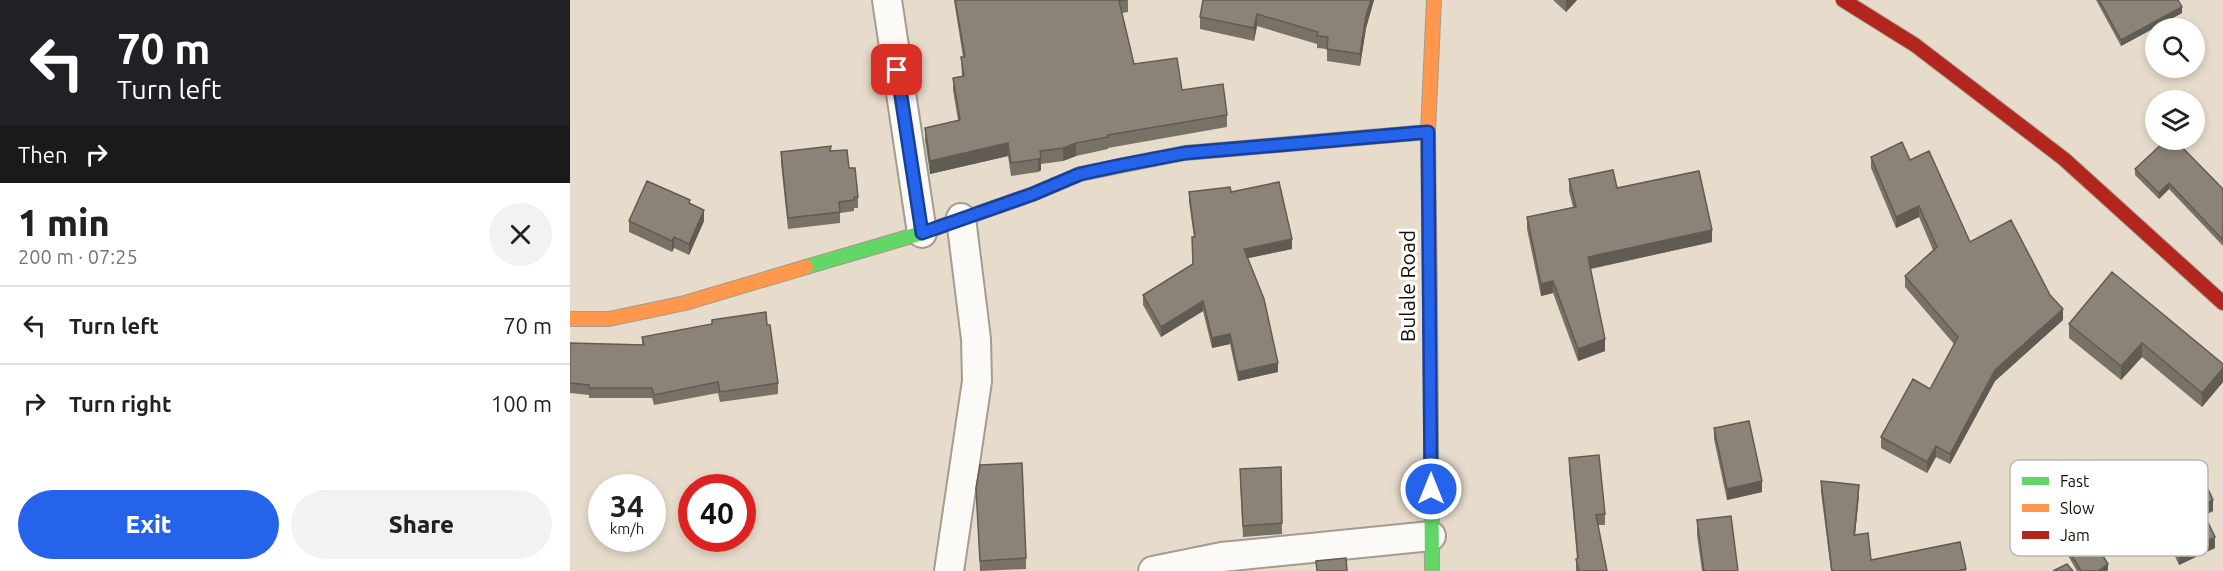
<!DOCTYPE html>
<meta charset="utf-8">
<style>
:root{--surface:#fff;--page:#f2f2f2;--text:#222;--muted:#767676;--line:#e0e0e0;--accent:#2563eb}
body{margin:0;font-family:Ubuntu,sans-serif;background:var(--page);color:var(--text);height:100vh;display:flex;flex-direction:column;font-size:22px;white-space:nowrap}
*{box-sizing:border-box;margin:0}
p{font-size:20px;color:var(--muted)}
.icon{flex:none;width:33px;height:33px;fill:none;stroke:currentColor;stroke-width:2;stroke-linecap:round;stroke-linejoin:round}
.map{position:relative;flex:1;overflow:hidden}
.panel{display:flex;flex-direction:column;background:var(--surface);width:570px}
.panel>*{flex:none}
.guide{background:#202124;color:#fff;overflow:hidden}
.fabs{position:absolute;left:1575px;top:18px;display:grid;gap:12px}
.fabs a{display:grid;place-items:center;width:60px;height:60px;border-radius:50%;background:var(--surface);box-shadow:0 3px 9px #0003;font-size:30px}
.speed{position:absolute;left:18px;top:474px;display:flex;gap:12px;font-size:30px;font-weight:700;text-align:center}
.speed>*{display:grid;place-content:center;width:78px;height:78px;border-radius:50%;background:var(--surface);box-shadow:0 3px 9px #0003;line-height:1}
.speed small{font-size:15px;font-weight:400}
.speed .limit{border:9px solid #d22;background:#fff;color:#111}
.pin{position:absolute;display:grid;place-items:center;width:51px;height:51px;color:#fff;margin:-26px;border-radius:12px;box-shadow:0 3px 9px #0006}
.me{position:absolute;width:66px;margin:-33px;rotate:0deg;stroke-linejoin:round;filter:drop-shadow(0 0 4px #0008)}
.turn{display:flex;align-items:center;gap:21px;height:126px;padding:0 18px;font-size:27px}
.turn .icon{width:78px;height:78px;stroke-width:2.5}
.turn b{display:block;font-size:42px;line-height:51px}
.then{display:flex;align-items:center;height:57px;padding:0 18px;background:#0003;gap:12px;font-size:22px}
.round{display:grid;place-items:center;flex:none;width:63px;height:63px;border-radius:32px;background:var(--page)}
.head{display:flex;align-items:center;justify-content:space-between;height:102px;padding:0 18px}
h1{font-size:36px;font-weight:800;line-height:45px}
.cta{display:flex;gap:12px;margin-top:auto;padding:12px 18px}
.cta a{flex:1;height:69px;border-radius:36px;background:var(--accent);color:#fff;font-size:24px;font-weight:800;line-height:69px;text-align:center}
.cta a+a{background:var(--page);color:var(--text)}
ul{padding:0;list-style:none}
li{display:flex;align-items:center;gap:18px;height:78px;padding:0 18px;border-top:2px solid var(--line)}
li div{flex:1}
li b{display:block;font-size:22px}
li em{font-style:normal}
main{display:flex;flex:1;min-height:0}
.map>svg:first-child{display:block}
.lines{fill:none;stroke-linecap:round;stroke-linejoin:round}
.street-casing{stroke:#a49c8f;stroke-width:32}
.fast-casing{stroke:#a49c8f;stroke-width:16}
.slow-casing{stroke:#a49c8f;stroke-width:16}
.jam-casing{stroke:#a49c8f;stroke-width:16}
.street{stroke:#fbfaf7;stroke-width:28}
.fast{stroke:#63d668;stroke-width:14}
.slow{stroke:#ff974d;stroke-width:14}
.jam{stroke:#b3261e;stroke-width:14}
.wall{fill:#787166}
.shaded-wall{fill:#615c53}
.building{fill:#8b8377;stroke:#615c53;stroke-width:1.5}
.route-casing{stroke:#184099;stroke-width:15}
.route{stroke:#2563eb;stroke-width:10}
.labels{text-anchor:middle;stroke-width:6;stroke-linejoin:round;paint-order:stroke}
.street-label{font-size:21px;fill:#150f05;stroke:#fff}
.key{fill:#fff;stroke:#b9b7b4;stroke-width:1.5}
.key-label{font-size:16px;fill:#150f05}
</style>
<main>
<section class="panel">
<div class="guide">
<div class="turn"><svg class="icon" aria-label="left" viewBox="0 0 24 24"><path d="M17 20v-9H6M10 6l-5 5 5 5"/></svg><div><b>70 m</b>Turn left</div></div>
<div class="then">Then<svg class="icon" aria-label="right" viewBox="0 0 24 24"><path d="M7 20v-9h11M14 6l5 5-5 5"/></svg></div>
</div>
<div class="head"><div><h1>1 min</h1><p>200 m · 07:25</p></div><a class="round"><svg class="icon" aria-label="close" viewBox="0 0 24 24"><path d="M6 6l12 12M18 6L6 18"/></svg></a></div>
<ul>
<li><svg class="icon" aria-label="left" viewBox="0 0 24 24"><path d="M17 20v-9H6M10 6l-5 5 5 5"/></svg><div><b>Turn left</b></div><em>70 m</em></li>
<li><svg class="icon" aria-label="right" viewBox="0 0 24 24"><path d="M7 20v-9h11M14 6l5 5-5 5"/></svg><div><b>Turn right</b></div><em>100 m</em></li>
</ul>
<div class="cta"><a>Exit</a><a>Share</a></div>
</section>
<div class="map">
<svg width="1653" height="571" viewBox="0 0 1653 571">
<rect width="100%" height="100%" fill="#e7dccb"/>
<g class="lines">
<defs>
<path id="street" d="M 317,0 L 352,233
M 379,571 L 407,381 L 406,339 L 391,218
M 583,571 L 652,557 L 861,536"/>
<path id="fast" d="M 236,267 L 352,233 L 463,194 L 510,174 L 584,159
M 860,299 L 862,571"/>
<path id="slow" d="M 584,159 L 615,153 L 858,132
M 860,299 L 858,132 L 864,0
M 0,319 L 39,319 L 115,303 L 236,267"/>
<path id="jam" d="M 1273,0 L 1345,45 L 1494,159 L 1653,303"/>
</defs>
<!-- street casing -->
<use href="#street" class="street-casing"/>
<!-- fast casing -->
<use href="#fast" class="fast-casing"/>
<!-- slow casing -->
<use href="#slow" class="slow-casing"/>
<!-- jam casing -->
<use href="#jam" class="jam-casing"/>
<!-- street -->
<use href="#street" class="street"/>
<!-- fast -->
<use href="#fast" class="fast"/>
<!-- slow -->
<use href="#slow" class="slow"/>
<!-- jam -->
<use href="#jam" class="jam"/>
</g>
<!-- wall -->
<path class="wall" d="M 384,0 L 558,0 L 558,12 L 552,13 L 564,64 L 657,115 L 657,127 L 538,148 L 538,149 L 506,156 L 493,161 L 471,164 L 471,170 L 468,172 L 441,176 L 438,156 L 360,174 L 355,140 L 355,128 L 388,120 L 383,90 L 383,78 L 392,76 L 391,57 L 393,57 Z
M 633,0 L 804,0 L 796,28 L 790,66 L 757,61 L 757,49 L 747,48 L 747,44 L 687,26 L 684,41 L 630,29 L 630,17 Z
M 983,0 L 1007,0 L 996,12 Z
M 1526,0 L 1608,0 L 1612,13 L 1551,46 Z
M 261,151 L 279,168 L 288,197 L 288,208 L 284,208 L 284,211 L 270,213 L 270,223 L 218,229 L 211,163 L 211,152 Z
M 1301,157 L 1340,160 L 1400,242 L 1493,320 L 1425,381 L 1380,464 L 1366,457 L 1357,473 L 1311,448 L 1311,437 L 1360,389 L 1384,344 L 1335,287 L 1335,276 L 1363,250 L 1349,217 L 1326,228 L 1301,168 Z
M 1565,169 L 1653,189 L 1653,246 L 1599,189 L 1589,199 L 1565,175 Z
M 999,179 L 1047,188 L 1142,242 L 1021,269 L 1035,351 L 1008,361 L 983,293 L 971,296 L 957,229 L 957,217 L 1003,207 L 999,191 Z
M 619,192 L 661,192 L 722,249 L 678,258 L 708,372 L 668,381 L 660,344 L 642,348 L 633,311 L 591,337 L 573,305 L 573,295 L 623,265 L 622,237 L 624,237 L 619,202 Z
M 120,204 L 134,221 L 119,255 L 104,248 L 102,252 L 59,232 L 59,221 Z
M 1499,324 L 1653,364 L 1653,382 L 1632,407 L 1572,357 L 1551,380 L 1499,338 Z
M 197,325 L 208,383 L 208,394 L 150,402 L 148,393 L 84,405 L 82,398 L 19,398 L 19,395 L 0,393 L 0,343 L 72,345 L 72,337 Z
M 1144,428 L 1192,492 L 1157,500 L 1144,439 Z
M 999,458 L 1035,514 L 1035,525 L 1028,525 L 1037,571 L 1006,571 L 1006,559 L 1007,558 L 999,469 Z
M 711,467 L 712,534 L 673,537 L 670,480 Z
M 1251,481 L 1289,495 L 1285,535 L 1301,560 L 1396,569 L 1396,571 L 1261,571 L 1251,492 Z
M 406,488 L 456,558 L 456,569 L 410,571 Z
M 1582,497 L 1643,511 L 1635,515 L 1645,548 L 1609,565 L 1582,508 Z
M 1127,520 L 1168,571 L 1132,571 L 1127,535 Z
M 1490,536 L 1538,570 L 1507,571 L 1490,542 Z"/>
<!-- shaded-wall -->
<path class="shaded-wall" d="M 801,0 L 804,0 L 796,28 L 790,66 L 790,54 L 796,16 Z
M 996,0 L 1007,0 L 996,12 Z
M 1612,7 L 1612,13 L 1551,46 L 1551,40 Z
M 687,14 L 687,26 L 684,41 L 684,28 Z
M 438,143 L 438,156 L 360,174 L 360,161 Z
M 506,143 L 506,156 L 493,161 L 493,148 Z
M 471,158 L 471,170 L 468,172 L 468,159 Z
M 1599,183 L 1599,189 L 1589,199 L 1589,193 Z
M 1349,206 L 1349,217 L 1326,228 L 1326,217 Z
M 134,210 L 134,221 L 119,255 L 119,244 Z
M 1142,230 L 1142,242 L 1018,269 L 1018,257 Z
M 104,237 L 104,248 L 102,252 L 102,241 Z
M 722,239 L 722,249 L 674,259 L 674,249 Z
M 983,281 L 983,293 L 971,296 L 971,284 Z
M 633,301 L 633,311 L 591,337 L 591,327 Z
M 1493,309 L 1493,320 L 1425,381 L 1380,464 L 1380,454 L 1425,370 Z
M 660,334 L 660,344 L 642,348 L 642,338 Z
M 1035,339 L 1035,351 L 1008,361 L 1008,349 Z
M 1572,343 L 1572,357 L 1551,380 L 1551,366 Z
M 708,363 L 708,372 L 668,381 L 668,372 Z
M 1653,368 L 1653,382 L 1632,407 L 1632,393 Z
M 1366,446 L 1366,457 L 1357,473 L 1357,462 Z
M 1192,481 L 1192,492 L 1157,500 L 1157,489 Z
M 1289,485 L 1289,495 L 1284,546 L 1284,535 Z
M 1643,500 L 1643,511 L 1630,517 L 1630,506 Z
M 1645,537 L 1645,548 L 1609,565 L 1609,554 Z
M 1538,564 L 1538,570 L 1537,571 L 1528,571 Z"/>
<!-- building -->
<path class="building" d="M 385,0 L 556,0 L 549,1 L 564,64 L 607,58 L 612,90 L 653,84 L 657,115 L 538,135 L 538,137 L 506,143 L 493,148 L 470,151 L 471,158 L 468,159 L 441,163 L 438,143 L 360,161 L 355,128 L 390,120 L 383,78 L 394,76 L 391,57 L 395,57 Z
M 633,0 L 801,0 L 796,16 L 790,54 L 757,49 L 758,37 L 747,36 L 748,32 L 687,14 L 684,28 L 630,17 Z
M 1529,0 L 1608,0 L 1612,7 L 1551,40 Z
M 1596,140 L 1605,140 L 1653,189 L 1653,240 L 1599,183 L 1589,193 L 1565,169 Z
M 1332,142 L 1340,160 L 1359,151 L 1400,242 L 1441,220 L 1480,295 L 1493,309 L 1425,370 L 1380,454 L 1366,446 L 1357,462 L 1311,437 L 1343,379 L 1360,389 L 1388,337 L 1335,276 L 1367,247 L 1349,206 L 1326,217 L 1301,157 Z
M 261,146 L 260,151 L 277,150 L 279,168 L 285,168 L 288,197 L 284,197 L 284,200 L 269,202 L 270,212 L 218,218 L 211,152 Z
M 1043,170 L 1047,188 L 1129,171 L 1142,230 L 1018,257 L 1035,339 L 1008,349 L 983,281 L 971,284 L 957,217 L 1006,207 L 999,179 Z
M 77,181 L 120,200 L 119,203 L 134,210 L 119,244 L 104,237 L 102,241 L 59,221 Z
M 709,182 L 722,239 L 674,249 L 694,299 L 708,363 L 668,372 L 660,334 L 642,338 L 633,301 L 591,327 L 573,295 L 623,264 L 622,237 L 625,237 L 619,192 L 660,187 L 661,192 Z
M 1542,272 L 1653,364 L 1653,368 L 1632,393 L 1572,343 L 1551,366 L 1499,324 Z
M 196,312 L 197,325 L 200,325 L 208,383 L 150,392 L 148,382 L 84,395 L 82,388 L 19,388 L 19,385 L 0,383 L 0,343 L 74,345 L 72,337 L 142,324 L 142,320 Z
M 1179,421 L 1192,481 L 1157,489 L 1144,428 Z
M 1029,455 L 1035,514 L 1026,515 L 1037,571 L 1009,571 L 1006,559 L 1008,558 L 999,458 Z
M 452,463 L 456,558 L 410,561 L 406,488 L 410,465 Z
M 711,467 L 712,523 L 673,526 L 670,469 Z
M 1631,474 L 1643,500 L 1630,506 L 1645,537 L 1609,554 L 1582,497 Z
M 1251,481 L 1289,485 L 1284,535 L 1298,533 L 1301,560 L 1390,542 L 1396,569 L 1390,570 L 1390,571 L 1262,571 Z
M 1161,516 L 1168,571 L 1134,571 L 1127,520 Z
M 1512,522 L 1538,564 L 1528,571 L 1511,571 L 1490,536 Z
M 776,558 L 777,571 L 747,571 L 746,561 Z
M 1497,564 L 1503,571 L 1483,571 Z"/>
<g class="lines">
<defs>
<path id="route" d="M 327,70 L 352,233 L 463,194 L 510,174 L 552,165 L 615,153 L 858,132 L 861,489"/>
</defs>
<!-- route casing -->
<use href="#route" class="route-casing"/>
<!-- route -->
<use href="#route" class="route"/>
</g>
<g class="labels">
<!-- street labels -->
<g class="street-label">
<text transform="translate(838 286) rotate(-90)" y="7">Bulale Road</text>
</g>
</g>
<!-- legend -->
<rect x="1440" y="460" width="198" height="96" rx="9" class="key"/>
<rect x="1452" y="477" width="27" height="8" fill="#63d668"/>
<rect x="1452" y="504" width="27" height="8" fill="#ff974d"/>
<rect x="1452" y="531" width="27" height="8" fill="#b3261e"/>
<g class="key-label">
<text x="1490" y="487">Fast</text>
<text x="1490" y="514">Slow</text>
<text x="1490" y="541">Jam</text>
</g>
</svg>
<div class="fabs">
<a><svg class="icon" aria-label="search" viewBox="0 0 24 24"><circle cx="10" cy="10" r="6"/><path d="M15 15l6 6"/></svg></a>
<a><svg class="icon" aria-label="layers" viewBox="0 0 24 24"><path d="M12 4l9 5-9 5-9-5zM3 14l9 5 9-5"/></svg></a>
</div>
<div class="speed"><div>34<small>km/h</small></div><div class="limit">40</div></div>
<div class="pin" style="left:327px;top:70px;background:#d93025"><svg class="icon" aria-label="arrive" viewBox="0 0 24 24"><path d="M6 21V4h12l-3 4 3 4H6"/></svg></div>
<svg class="me" style="left:861px;top:489px" viewBox="-20 -20 40 40"><circle r="17" fill="#2563eb" stroke="#fff" stroke-width="3"/><path d="M0-11L8 9 0 5-8 9z" fill="#fff"/></svg>
</div>
</main>
